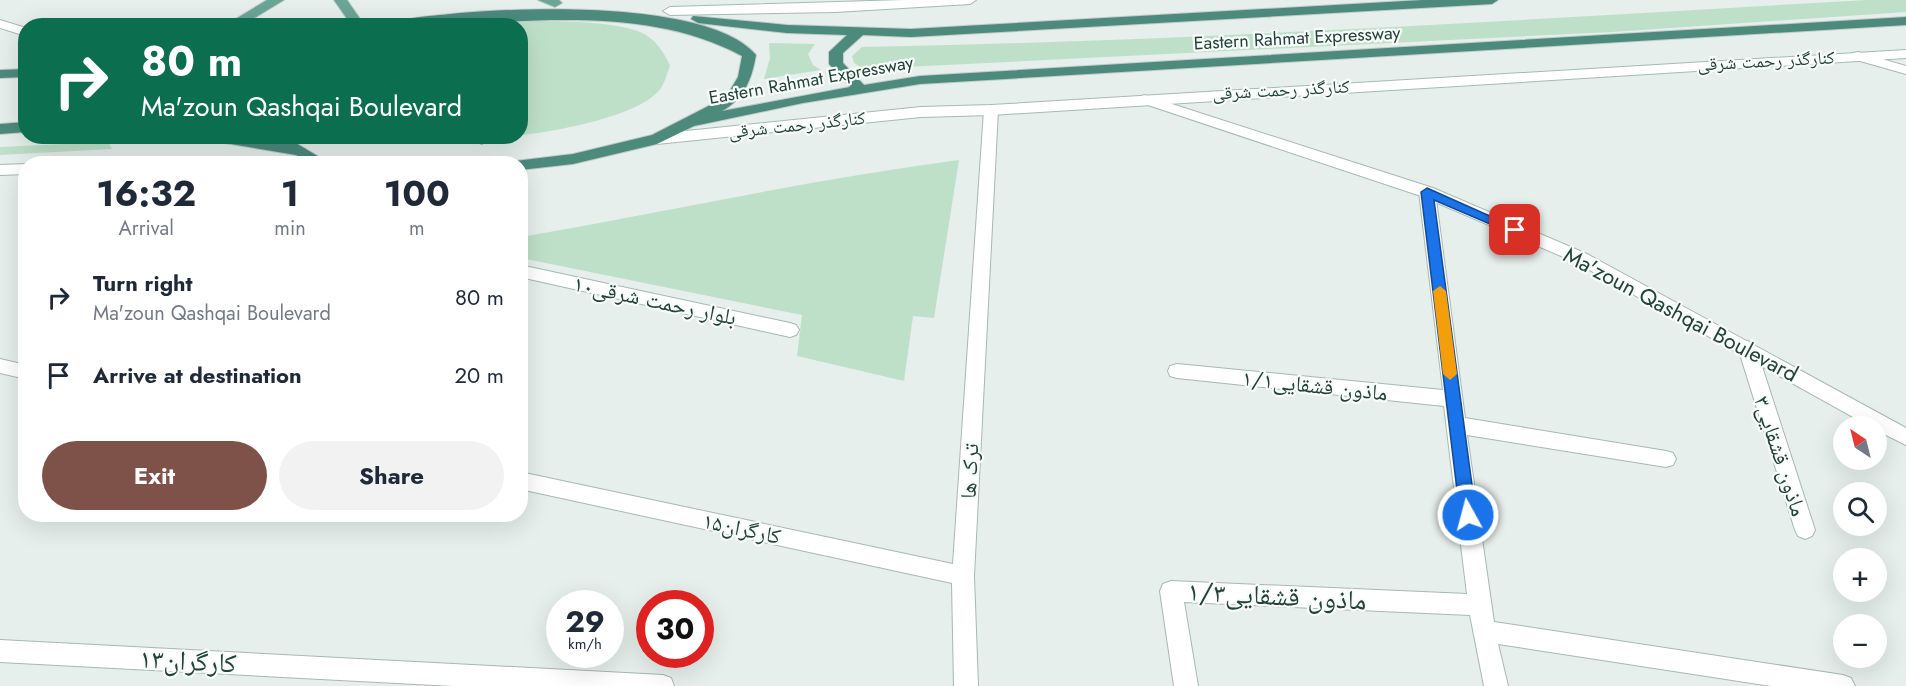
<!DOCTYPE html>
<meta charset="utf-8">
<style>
:root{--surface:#fff;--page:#f2f2f3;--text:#1f2937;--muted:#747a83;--accent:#7f5249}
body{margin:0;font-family:Jost,"Noto Naskh Arabic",sans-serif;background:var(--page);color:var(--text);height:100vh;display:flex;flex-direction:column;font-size:22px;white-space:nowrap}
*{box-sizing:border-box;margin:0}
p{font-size:20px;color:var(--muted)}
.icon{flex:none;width:33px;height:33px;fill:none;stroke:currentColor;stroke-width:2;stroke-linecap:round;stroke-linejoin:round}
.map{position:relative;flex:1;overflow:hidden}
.panel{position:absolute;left:18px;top:156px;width:510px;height:366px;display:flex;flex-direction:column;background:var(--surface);border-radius:24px;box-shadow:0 6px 24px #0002}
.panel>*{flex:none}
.banner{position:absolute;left:18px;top:18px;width:510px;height:126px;border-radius:24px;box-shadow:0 6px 24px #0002;background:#0b6e4f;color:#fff;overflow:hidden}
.needle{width:39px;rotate:325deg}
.fabs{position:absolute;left:1833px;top:416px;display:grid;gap:12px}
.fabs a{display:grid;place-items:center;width:54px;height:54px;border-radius:50%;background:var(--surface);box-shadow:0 6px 24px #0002;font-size:30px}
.speed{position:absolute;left:546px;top:590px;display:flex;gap:12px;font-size:30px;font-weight:700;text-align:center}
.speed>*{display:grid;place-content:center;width:78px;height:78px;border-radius:50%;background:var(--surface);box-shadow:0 6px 24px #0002;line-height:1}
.speed small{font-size:15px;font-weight:400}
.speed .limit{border:9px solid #d22;background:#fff;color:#111}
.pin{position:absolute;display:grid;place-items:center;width:51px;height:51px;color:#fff;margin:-26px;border-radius:12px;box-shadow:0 3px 9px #0006}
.me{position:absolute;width:66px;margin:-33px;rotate:353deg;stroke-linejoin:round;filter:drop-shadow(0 0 4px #0008)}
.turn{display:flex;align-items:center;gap:21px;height:126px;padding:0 24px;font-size:27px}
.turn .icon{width:78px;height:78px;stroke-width:2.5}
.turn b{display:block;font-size:42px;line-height:51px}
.eta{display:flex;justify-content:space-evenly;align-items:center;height:102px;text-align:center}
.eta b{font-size:36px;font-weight:700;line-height:42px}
.action{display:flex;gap:12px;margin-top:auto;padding:12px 24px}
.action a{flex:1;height:69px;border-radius:36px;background:var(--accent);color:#fff;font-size:24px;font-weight:700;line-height:69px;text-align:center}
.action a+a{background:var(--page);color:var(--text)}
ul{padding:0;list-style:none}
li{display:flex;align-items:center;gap:18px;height:78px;padding:0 24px}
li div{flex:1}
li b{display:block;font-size:22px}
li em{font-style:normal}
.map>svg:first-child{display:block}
.green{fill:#bfe0c8}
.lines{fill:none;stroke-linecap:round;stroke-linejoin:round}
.pedestrian-casing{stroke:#a8b8b2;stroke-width:2}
.minor-casing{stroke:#a8b8b2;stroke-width:2}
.tertiary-casing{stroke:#a8b8b2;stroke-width:2}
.secondary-casing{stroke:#a4bbb3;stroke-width:2}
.primary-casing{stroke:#c2cac8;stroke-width:2}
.trunk-casing{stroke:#c2cac8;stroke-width:2}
.pedestrian{fill:#fff;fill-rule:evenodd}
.minor{fill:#fff;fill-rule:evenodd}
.tertiary{fill:#fff;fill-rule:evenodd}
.secondary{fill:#fff;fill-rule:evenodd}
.primary{fill:#6aa596;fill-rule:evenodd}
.trunk{fill:#4c8a7c;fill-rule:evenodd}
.route{fill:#1a73e8;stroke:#114b97;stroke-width:1.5}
.slow{fill:#f59e0b}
.labels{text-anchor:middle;stroke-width:4.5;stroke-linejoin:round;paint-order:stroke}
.far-street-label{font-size:18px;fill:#24423a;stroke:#f7fbf9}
.street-label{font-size:22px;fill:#24423a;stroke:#f7fbf9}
.near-street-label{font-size:27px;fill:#24423a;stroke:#f7fbf9}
</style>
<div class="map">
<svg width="1906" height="686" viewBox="0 0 1906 686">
<rect width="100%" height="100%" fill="#e6efeb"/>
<!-- green -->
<path class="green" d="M 1867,0 L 1906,0 L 1906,12 L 1612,32 L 864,69 L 854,63 L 852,56 L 862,47 C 1197,41 1533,19 1867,0 Z
M 515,21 C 548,21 611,20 640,32 C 655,38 664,52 670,66 C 667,73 665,82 661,88 C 642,116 553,132 521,135 L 520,26 L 481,26 Z
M 769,43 L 815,44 L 808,54 L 813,65 L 821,70 L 764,79 L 770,58 Z
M 108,142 L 112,149 L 0,155 L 0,147 Z
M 959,160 L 934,318 L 913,316 L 904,381 L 797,356 L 802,315 L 521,258 L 521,237 C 667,212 812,179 959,160 Z"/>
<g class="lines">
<defs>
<path id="pedestrian" d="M 475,136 L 489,136 L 490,139 L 482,144 L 477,142 Z"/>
<path id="minor" d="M 0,20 L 26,28 L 26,36 L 0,28 Z
M 991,105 L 998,110 L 974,576 L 978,686 L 954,686 L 952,583 L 520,489 L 520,472 L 953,564 L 984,110 Z
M 1427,187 L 1435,192 L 1465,418 L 1666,451 L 1673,453 L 1676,459 L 1673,465 L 1666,467 L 1467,435 L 1494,622 L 1843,675 L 1851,678 L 1855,686 L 1771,686 L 1498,644 L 1508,686 L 1484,686 L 1470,615 L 1184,602 L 1198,686 L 1174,686 L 1160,591 L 1163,584 L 1171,581 L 1467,594 L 1444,406 L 1177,378 L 1170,376 L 1168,371 L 1170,366 L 1177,364 L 1443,390 L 1419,192 Z
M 520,265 L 790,323 L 796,325 L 799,330 L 796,335 L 790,337 L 520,277 Z
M 1747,341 L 1753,343 L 1756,348 L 1815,530 L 1812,536 L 1805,539 L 1798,536 L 1795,530 L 1738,348 L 1741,343 Z
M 0,359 L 26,365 L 26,379 L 0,373 Z
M 0,640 L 663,675 L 671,678 L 674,686 L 453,686 L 0,662 Z"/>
<path id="tertiary" d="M 1858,52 L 1906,66 L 1906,74 L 1853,59 L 1853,53 Z
M 1144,95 L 1433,188 L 1587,254 L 1906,428 L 1906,445 L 1876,430 L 1876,426 L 1869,426 L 1575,262 L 1421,196 L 1139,102 L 1137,99 Z"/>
<path id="secondary" d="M 904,0 L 976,0 L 970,4 L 835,12 L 670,15 L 663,11 L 670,7 Z
M 1906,50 L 1906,58 L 991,115 L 921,117 L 657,144 L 649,139 L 657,134 L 921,107 L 991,105 Z
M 26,164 L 26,174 L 0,175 L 0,165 Z"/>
<path id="primary" d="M 267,0 L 284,0 L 241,26 L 224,26 Z
M 334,0 L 347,0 L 365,26 L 352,26 Z
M 538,0 L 559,0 L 562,3 L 555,7 Z"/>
<path id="trunk" d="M 1423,0 L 1498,0 L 1492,4 L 911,37 L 863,35 L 843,53 L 843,63 L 864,85 L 920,76 L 1906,17 L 1906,25 L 920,84 L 803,103 L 694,126 L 657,144 L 573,164 L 520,170 L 520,164 L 513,164 L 515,161 L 573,154 L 652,135 L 726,97 L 738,77 L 742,56 C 639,0 507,26 394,26 C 405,16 435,16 451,14 C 519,7 710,0 756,55 C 752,79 744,99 722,111 L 850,87 L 829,64 L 829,52 L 847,35 L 787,33 L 698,23 L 691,19 L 693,16 L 787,25 L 911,29 Z
M 26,69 L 26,77 L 0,78 L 0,70 Z
M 26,122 L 26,132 L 0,134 L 0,124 Z
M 206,136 L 245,136 L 282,143 L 289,139 L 331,164 L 312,164 L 296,155 L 213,141 Z"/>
</defs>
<!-- pedestrian casing -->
<use href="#pedestrian" class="pedestrian-casing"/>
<!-- minor casing -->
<use href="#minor" class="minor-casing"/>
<!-- tertiary casing -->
<use href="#tertiary" class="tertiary-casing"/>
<!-- secondary casing -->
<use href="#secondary" class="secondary-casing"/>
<!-- primary casing -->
<use href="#primary" class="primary-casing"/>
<!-- trunk casing -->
<use href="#trunk" class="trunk-casing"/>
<!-- pedestrian -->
<use href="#pedestrian" class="pedestrian"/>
<!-- minor -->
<use href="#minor" class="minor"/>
<!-- tertiary -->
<use href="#tertiary" class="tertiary"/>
<!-- secondary -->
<use href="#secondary" class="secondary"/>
<!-- primary -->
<use href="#primary" class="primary"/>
<!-- trunk -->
<use href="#trunk" class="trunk"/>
</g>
<!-- route -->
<path class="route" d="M 1427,188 L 1521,230 L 1520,233 L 1511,233 L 1434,200 L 1476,515 L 1474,520 L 1463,520 L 1460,515 L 1421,192 Z"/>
<!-- slow -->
<path class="slow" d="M 1440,286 L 1446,291 L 1457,374 L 1450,380 L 1443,374 L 1433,291 Z"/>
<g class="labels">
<!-- far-street labels -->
<g class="far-street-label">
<text transform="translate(1297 38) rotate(-3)" y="6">Eastern Rahmat Expressway</text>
<text transform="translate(1766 61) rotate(-3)" y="6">کنارگذر رحمت شرقی</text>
<text transform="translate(811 80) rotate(-10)" y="6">Eastern Rahmat Expressway</text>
<text transform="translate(1281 90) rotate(-3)" y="6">کنارگذر رحمت شرقی</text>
<text transform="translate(797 125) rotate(-6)" y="6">کنارگذر رحمت شرقی</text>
</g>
<!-- street labels -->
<g class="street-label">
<text transform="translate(655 300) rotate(12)" y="8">۱۰بلوار رحمت شرقی</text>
<text transform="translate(1681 314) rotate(28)" y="8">Ma'zoun Qashqai Boulevard</text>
<text transform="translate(1315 385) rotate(6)" y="8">ماذون قشقایی۱/۱</text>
<text transform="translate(1781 456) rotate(72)" y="8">ماذون قشقایی۳</text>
<text transform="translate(969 471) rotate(-87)" y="8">ترک ها</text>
<text transform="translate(742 528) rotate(12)" y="8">۱۵کارگران</text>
</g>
<!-- near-street labels -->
<g class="near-street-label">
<text transform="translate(1277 596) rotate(3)" y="9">ماذون قشقایی۱/۳</text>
<text transform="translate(188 661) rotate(3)" y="9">کارگران۱۳</text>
</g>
</g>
</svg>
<div class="fabs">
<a><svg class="needle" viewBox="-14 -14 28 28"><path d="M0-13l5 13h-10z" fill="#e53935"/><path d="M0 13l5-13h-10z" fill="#747a83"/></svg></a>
<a><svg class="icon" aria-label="search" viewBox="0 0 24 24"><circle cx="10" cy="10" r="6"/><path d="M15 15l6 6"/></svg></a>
<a>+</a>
<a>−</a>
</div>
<div class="speed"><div>29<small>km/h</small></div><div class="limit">30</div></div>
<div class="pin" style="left:1515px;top:230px;background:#d93025"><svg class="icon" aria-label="arrive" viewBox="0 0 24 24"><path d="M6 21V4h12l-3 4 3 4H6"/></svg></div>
<svg class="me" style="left:1468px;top:515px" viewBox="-20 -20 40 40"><circle r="17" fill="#1a73e8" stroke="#fff" stroke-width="3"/><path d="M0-11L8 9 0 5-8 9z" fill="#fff"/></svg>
<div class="banner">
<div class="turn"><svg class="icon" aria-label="right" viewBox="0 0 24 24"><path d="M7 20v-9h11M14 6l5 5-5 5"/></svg><div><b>80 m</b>Ma'zoun Qashqai Boulevard</div></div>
</div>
<section class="panel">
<div class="eta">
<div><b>16:32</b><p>Arrival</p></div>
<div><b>1</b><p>min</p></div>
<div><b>100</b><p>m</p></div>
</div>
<ul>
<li><svg class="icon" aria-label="right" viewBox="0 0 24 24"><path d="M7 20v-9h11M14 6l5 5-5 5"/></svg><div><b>Turn right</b><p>Ma'zoun Qashqai Boulevard</p></div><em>80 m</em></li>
<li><svg class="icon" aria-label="arrive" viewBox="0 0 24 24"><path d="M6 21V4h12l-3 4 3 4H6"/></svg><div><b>Arrive at destination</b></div><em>20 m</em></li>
</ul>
<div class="action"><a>Exit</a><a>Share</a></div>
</section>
</div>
